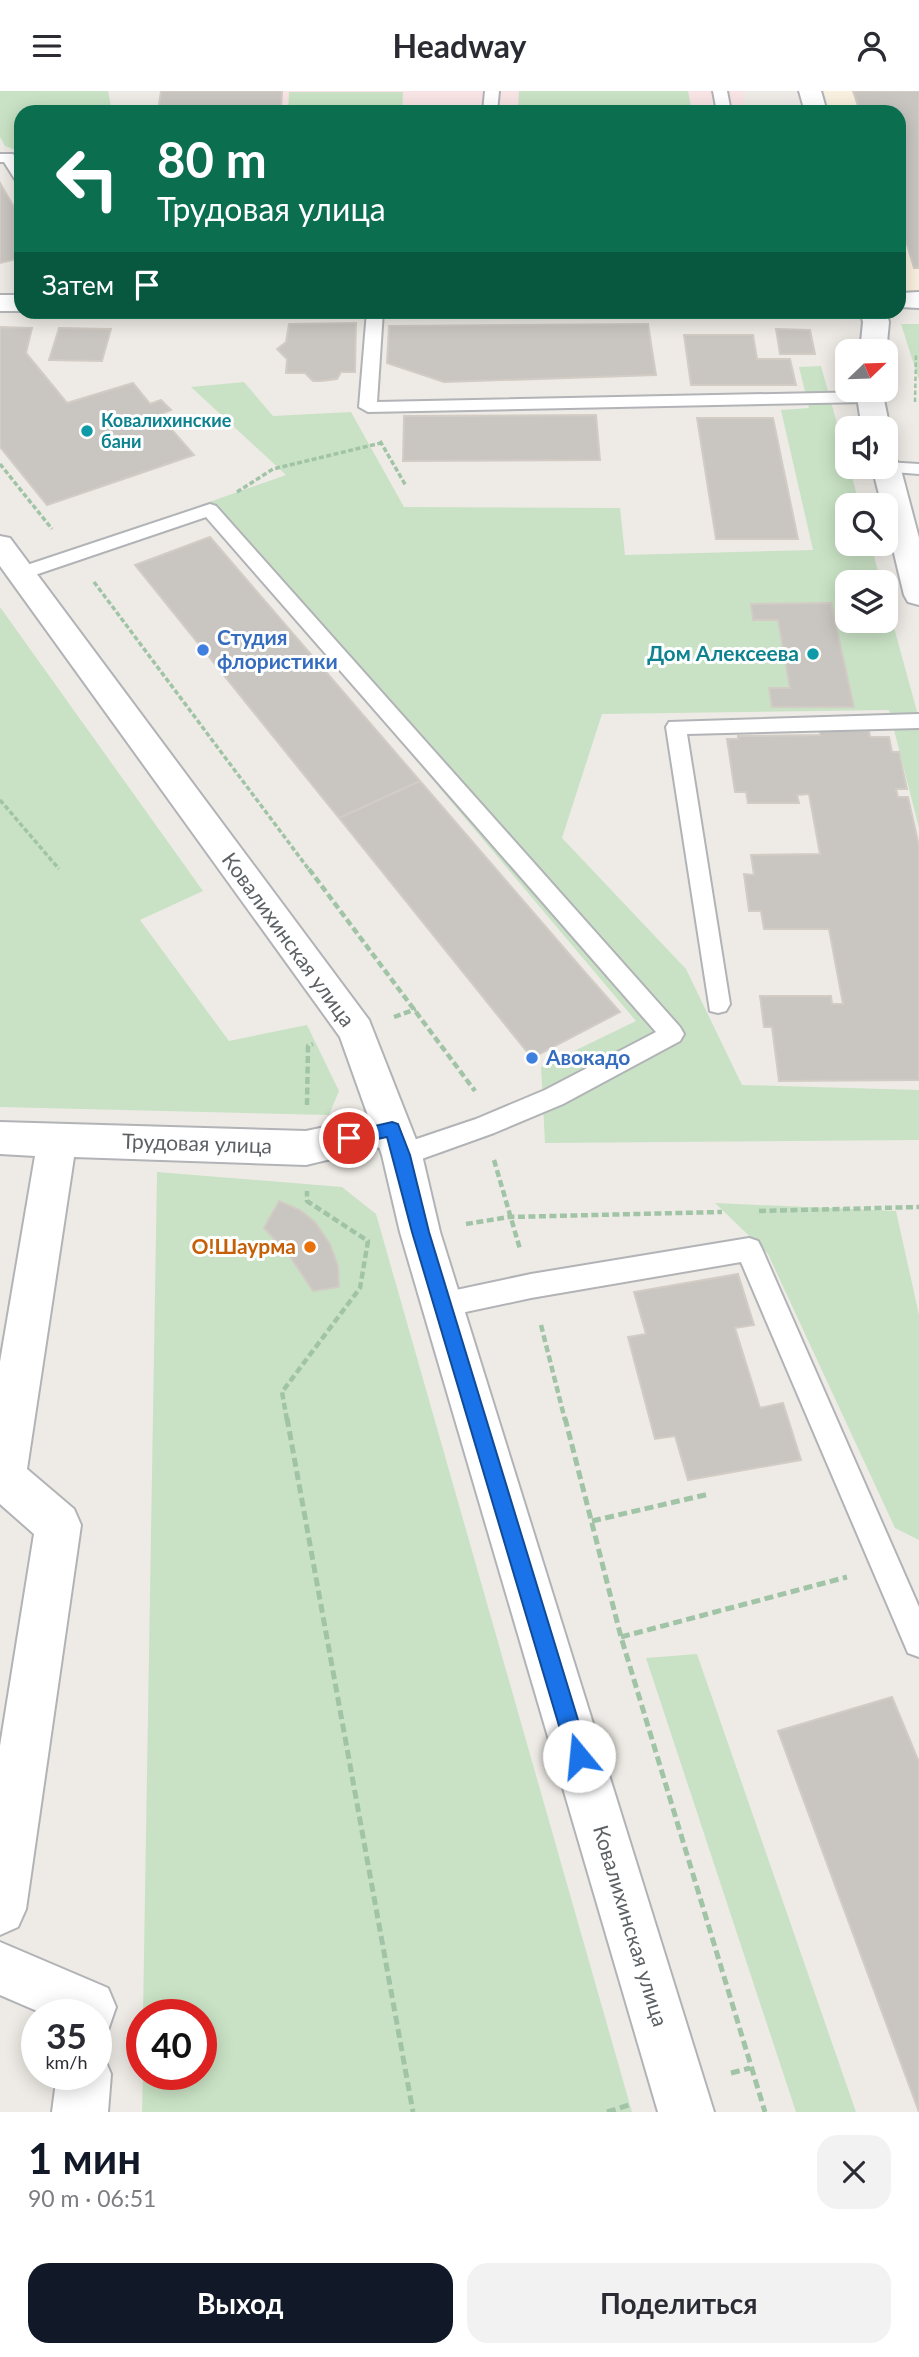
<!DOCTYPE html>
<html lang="ru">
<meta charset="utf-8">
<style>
:root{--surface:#fff;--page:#f2f2f3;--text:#2b2b33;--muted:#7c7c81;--accent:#111827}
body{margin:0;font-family:Lato,sans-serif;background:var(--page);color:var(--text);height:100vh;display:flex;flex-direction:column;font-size:26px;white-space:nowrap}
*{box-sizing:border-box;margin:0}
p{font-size:23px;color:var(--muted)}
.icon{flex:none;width:38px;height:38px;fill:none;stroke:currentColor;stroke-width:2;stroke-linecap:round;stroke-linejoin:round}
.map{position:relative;height:2021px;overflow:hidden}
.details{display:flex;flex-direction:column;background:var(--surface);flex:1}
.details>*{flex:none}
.guide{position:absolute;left:14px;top:14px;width:892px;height:214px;border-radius:21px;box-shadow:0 4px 18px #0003;background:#0b6e4f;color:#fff;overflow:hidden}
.needle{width:46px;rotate:67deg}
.tools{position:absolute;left:835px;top:248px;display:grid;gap:14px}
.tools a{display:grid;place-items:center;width:63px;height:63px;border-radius:14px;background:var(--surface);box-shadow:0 4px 18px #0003;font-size:35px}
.speed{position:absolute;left:21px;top:1908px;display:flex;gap:14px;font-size:35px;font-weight:700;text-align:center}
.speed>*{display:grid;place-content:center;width:91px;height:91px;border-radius:50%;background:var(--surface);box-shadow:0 4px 18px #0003;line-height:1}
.speed small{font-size:18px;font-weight:400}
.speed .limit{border:10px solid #d22;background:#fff;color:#111}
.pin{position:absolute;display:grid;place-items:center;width:60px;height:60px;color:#fff;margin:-30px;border:4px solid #fff;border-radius:50%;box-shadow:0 2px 7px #0007}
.me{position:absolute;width:77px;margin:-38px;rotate:343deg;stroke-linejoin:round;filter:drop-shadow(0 0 5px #0008)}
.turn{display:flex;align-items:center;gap:24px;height:147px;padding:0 28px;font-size:32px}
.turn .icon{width:91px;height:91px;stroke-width:2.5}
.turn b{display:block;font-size:49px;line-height:60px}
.then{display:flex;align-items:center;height:66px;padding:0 28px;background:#0003;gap:14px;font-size:26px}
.round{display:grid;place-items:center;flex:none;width:74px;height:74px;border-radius:21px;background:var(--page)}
.summary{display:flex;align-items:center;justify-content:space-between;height:119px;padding:0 28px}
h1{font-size:42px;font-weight:700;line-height:52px;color:var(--accent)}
.cta{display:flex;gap:14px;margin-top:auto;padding:14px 28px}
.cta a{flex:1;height:80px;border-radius:21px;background:var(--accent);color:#fff;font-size:28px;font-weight:700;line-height:80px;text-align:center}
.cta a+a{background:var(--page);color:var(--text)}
header{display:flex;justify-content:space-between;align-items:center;height:91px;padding:0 28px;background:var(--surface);font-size:32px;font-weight:700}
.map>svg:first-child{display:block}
.commercial{fill:#faf0df}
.medical{fill:#f8e4e4}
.green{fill:#c9e2c5}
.building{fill:#c9c6c2;stroke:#d2ccc5;stroke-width:2}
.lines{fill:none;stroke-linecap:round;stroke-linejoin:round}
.service-casing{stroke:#b1b3b6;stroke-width:4}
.minor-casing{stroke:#b1b3b6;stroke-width:4}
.tertiary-casing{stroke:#b1b3b6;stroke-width:4}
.path-far3{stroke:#a1c4a7;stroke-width:2.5;stroke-dasharray:4.5 2.5;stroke-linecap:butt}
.path-far2{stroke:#a1c4a7;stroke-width:3.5;stroke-dasharray:5 2.5;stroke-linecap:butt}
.path-far1{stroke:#a1c4a7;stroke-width:4.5;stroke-dasharray:7 3.5;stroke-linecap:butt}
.path{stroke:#a1c4a7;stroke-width:5;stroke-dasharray:9 4.5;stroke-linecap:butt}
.service{fill:#fff;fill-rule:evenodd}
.minor{fill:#fff;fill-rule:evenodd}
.tertiary{fill:#fff;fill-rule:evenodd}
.route{fill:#1a73e8;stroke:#114b97;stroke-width:2}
.culture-dot{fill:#0f9aa8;stroke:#fff;stroke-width:2.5}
.shop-dot{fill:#3f7fe0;stroke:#fff;stroke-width:2.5}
.food-dot{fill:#e8710a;stroke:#fff;stroke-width:2.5}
.labels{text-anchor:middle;stroke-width:6;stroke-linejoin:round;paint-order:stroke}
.far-culture-label{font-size:18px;font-weight:bold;fill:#0d838f;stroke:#fff;text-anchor:start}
.shop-label{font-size:21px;font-weight:bold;fill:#366cbe;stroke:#fff;text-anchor:start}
.culture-label{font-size:21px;font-weight:bold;fill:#0d838f;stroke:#fff;text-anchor:end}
.street-label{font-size:21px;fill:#5d6164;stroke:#fff}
.food-label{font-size:21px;font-weight:bold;fill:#c56008;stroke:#fff;text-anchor:end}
</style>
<header><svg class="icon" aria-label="menu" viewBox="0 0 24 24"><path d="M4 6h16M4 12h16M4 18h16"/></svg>Headway<svg class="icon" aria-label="person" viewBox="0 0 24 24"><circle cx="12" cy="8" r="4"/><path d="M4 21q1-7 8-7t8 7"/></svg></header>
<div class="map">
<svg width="919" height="2021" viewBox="0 0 919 2021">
<rect width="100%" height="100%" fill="#eeebe6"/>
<!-- commercial -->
<path class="commercial" d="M 824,0 L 919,0 L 919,205 L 900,203 L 900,21 L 830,21 Z"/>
<!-- medical -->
<path class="medical" d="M 282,0 L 743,0 L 747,21 L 97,21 L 281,18 Z"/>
<!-- green -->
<path class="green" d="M 0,0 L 108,0 L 112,21 L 21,21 L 21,61 L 5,55 L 0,46 Z
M 519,0 L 688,0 L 692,21 L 518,21 Z
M 289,1 L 403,1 L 402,21 L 272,21 L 288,21 Z
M 901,233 L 919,233 L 919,289 Z
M 821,275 L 860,415 L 847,415 L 847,453 L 871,453 L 881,492 L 847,492 L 847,530 L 886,530 L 886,507 L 919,628 L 919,737 L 889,619 L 602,623 L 562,747 L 686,878 L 742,994 L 919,999 L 919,1049 L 545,1052 L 541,976 L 636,930 L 201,414 L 286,384 L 191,296 L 244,291 L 273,325 L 351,321 L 404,416 L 620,417 L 625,464 L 813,459 L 781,319 L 809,317 L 799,276 Z
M 0,516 L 203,800 L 140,829 L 229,950 L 307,934 L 339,1000 L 329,1024 L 0,1016 Z
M 157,1081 L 342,1096 L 376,1123 L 632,2021 L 142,2021 L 143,1983 L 201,1983 L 201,1923 L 143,1923 Z
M 715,1112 L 896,1120 L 919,1224 L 919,1449 L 895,1437 L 768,1163 Z
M 697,1563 L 856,2021 L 796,2021 L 646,1567 Z"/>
<!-- building -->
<path class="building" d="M 161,0 L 282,0 L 281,18 L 158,20 Z
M 853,0 L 919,0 L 919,177 L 914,177 L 900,130 L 900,21 L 860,21 Z
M 0,92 L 21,128 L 21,167 L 0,172 Z
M 356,232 L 355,281 L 341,281 L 337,288 L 321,290 L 313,290 L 305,282 L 286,282 L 287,268 L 277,258 L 286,251 L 289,233 Z
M 648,233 L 656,284 L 444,291 L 387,272 L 389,235 Z
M 0,236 L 32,237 L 26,262 L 67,312 L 133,292 L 150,313 L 161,309 L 171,319 L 159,324 L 194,364 L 47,414 L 0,356 Z
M 59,237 L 111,238 L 102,270 L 49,269 Z
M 776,238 L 810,239 L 815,263 L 780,263 Z
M 684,244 L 753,244 L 757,268 L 790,268 L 796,294 L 691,294 Z
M 596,324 L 600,369 L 403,370 L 404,325 Z
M 697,327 L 773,327 L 798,448 L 716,448 Z
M 210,446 L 234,474 L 420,690 L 339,727 L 135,474 Z
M 831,512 L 854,616 L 772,616 L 769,597 L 790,597 L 778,529 L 753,529 L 751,513 Z
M 820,640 L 869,640 L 870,646 L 889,646 L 892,661 L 899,661 L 907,698 L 896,698 L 898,706 L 908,706 L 919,755 L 919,989 L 779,990 L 772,936 L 764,936 L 760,905 L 831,905 L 832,913 L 843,913 L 829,838 L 764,838 L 761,820 L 749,820 L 744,783 L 754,784 L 751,764 L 820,763 L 809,703 L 797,704 L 799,712 L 748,712 L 746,701 L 735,701 L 727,648 L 738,648 L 738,645 L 820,644 Z
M 420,690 L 583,879 L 620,921 L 532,967 L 339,727 Z
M 279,1110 L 300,1119 L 315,1131 L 330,1153 L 338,1175 L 339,1196 L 313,1200 L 289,1164 L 264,1137 Z
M 738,1183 L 754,1234 L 735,1237 L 760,1317 L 783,1312 L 801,1369 L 688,1389 L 675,1345 L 655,1348 L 628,1246 L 646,1243 L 634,1201 Z
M 892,1606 L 919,1671 L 919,2021 L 778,1640 Z"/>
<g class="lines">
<defs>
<path id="service" d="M 485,0 L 499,0 L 497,21 L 483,21 Z
M 713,0 L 727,0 L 731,21 L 717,21 Z
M 0,63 L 13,63 L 21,75 L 21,91 L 16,90 L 4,71 L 0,71 Z
M 367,220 L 383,220 L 377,311 L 868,301 L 877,306 L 868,311 L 368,321 L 359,316 Z
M 886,371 L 919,373 L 919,383 L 880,380 L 877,376 L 886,376 Z
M 210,413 L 216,415 L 680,936 L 684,943 L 680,950 L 563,1013 L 494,1042 L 402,1075 L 393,1072 L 389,1064 L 393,1056 L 476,1028 L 545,999 L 656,941 L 206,426 L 29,486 L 22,488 L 13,482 L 15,478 Z
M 919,623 L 919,637 L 687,643 L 730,913 L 726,920 L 718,922 L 710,920 L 666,636 L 669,631 Z
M 749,1147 L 758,1150 L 762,1158 L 919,1516 L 919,1566 L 908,1562 L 741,1171 L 531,1207 L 442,1226 L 433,1222 L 429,1214 L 433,1206 L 442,1202 L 531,1183 Z"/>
<path id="minor" d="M 799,0 L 821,0 L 827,21 L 805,21 Z
M 919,201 L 919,217 L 900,216 L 900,202 Z
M 0,204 L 21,204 L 21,220 L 0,220 Z
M 860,220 L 886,220 L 889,231 L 886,262 L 860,261 L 863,231 Z
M 856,299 L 882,299 L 890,338 L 886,344 L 886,338 L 862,338 Z
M 886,367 L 896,369 L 900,375 L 919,447 L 919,514 L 908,511 L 904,504 L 886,429 L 886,415 L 882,415 L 872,376 L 886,376 Z
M 392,1022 L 406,1026 L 411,1038 L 406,1050 L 306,1074 L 74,1066 L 27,1378 L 74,1418 L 81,1434 L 26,1818 L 18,1836 L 0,1844 L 0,1655 L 34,1443 L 0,1413 L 0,1271 L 35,1065 L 0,1063 L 0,1031 L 306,1040 Z
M 0,1851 L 108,1897 L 116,1916 L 107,1942 L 96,1946 L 96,1923 L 44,1923 L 0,1904 Z
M 96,1961 L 103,1964 L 111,1983 L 108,2021 L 52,2021 L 57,1983 L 96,1983 Z"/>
<path id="tertiary" d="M 0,445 L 10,447 L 369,929 L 422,1064 L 440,1141 L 714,2021 L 658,2021 L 400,1141 L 382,1064 L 340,946 L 0,475 Z"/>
</defs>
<!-- service casing -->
<use href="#service" class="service-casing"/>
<!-- minor casing -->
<use href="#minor" class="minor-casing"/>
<!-- tertiary casing -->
<use href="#tertiary" class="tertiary-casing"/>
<!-- path-far3 -->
<path class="path-far3" d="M 915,311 L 916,264"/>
<!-- path-far2 -->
<path class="path-far2" d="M 380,350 L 406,395
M 0,373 L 52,438
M 237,401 L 273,378 L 381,352
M 94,491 L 310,780
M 0,709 L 59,778"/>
<!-- path-far1 -->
<path class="path-far1" d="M 309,778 L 475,1000
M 394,926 L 416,918
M 307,1014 L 308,955 L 313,953
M 494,1069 L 520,1158
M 759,1120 L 919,1116
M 466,1133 L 509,1126 L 722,1121
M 541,1234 L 565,1329
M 287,1329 L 282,1301 L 360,1197 L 368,1150 L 307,1110 L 307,1100"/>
<!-- path -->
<path class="path" d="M 287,1327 L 413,2021
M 565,1327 L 621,1546 L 765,2021
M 592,1430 L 709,1403
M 621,1546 L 847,1486
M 731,1982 L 750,1977
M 607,2021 L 629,2014"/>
<!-- service -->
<use href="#service" class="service"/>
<!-- minor -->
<use href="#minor" class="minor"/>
<!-- tertiary -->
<use href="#tertiary" class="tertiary"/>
</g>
<!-- route -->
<path class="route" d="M 392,1031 L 398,1033 L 410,1064 L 429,1141 L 589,1665 L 586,1672 L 579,1675 L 571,1672 L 568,1665 L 412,1141 L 387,1046 L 349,1054 L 341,1047 L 349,1041 Z"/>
<!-- markers -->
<g class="culture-dot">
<circle cx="87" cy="340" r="7"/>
<circle cx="813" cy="563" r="7"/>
</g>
<g class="shop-dot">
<circle cx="203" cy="559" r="7"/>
<circle cx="532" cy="967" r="7"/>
</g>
<circle class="food-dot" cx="310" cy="1156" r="7"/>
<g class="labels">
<!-- far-culture labels -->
<g class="far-culture-label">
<text x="101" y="336">Ковалихинские<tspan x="101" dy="21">бани</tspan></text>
</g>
<!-- shop labels -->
<g class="shop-label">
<text x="217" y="554">Студия<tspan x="217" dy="24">флористики</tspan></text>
<text x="546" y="974">Авокадо</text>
</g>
<!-- culture labels -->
<g class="culture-label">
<text x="799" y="570">Дом Алексеева</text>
</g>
<!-- street labels -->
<g class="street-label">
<text transform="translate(288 849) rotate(54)" y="7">Ковалихинская улица</text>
<text transform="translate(197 1053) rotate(2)" y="7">Трудовая улица</text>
<text transform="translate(630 1835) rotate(73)" y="7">Ковалихинская улица</text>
</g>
<!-- food labels -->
<g class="food-label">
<text x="296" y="1163">О!Шаурма</text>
</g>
</g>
</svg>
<div class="tools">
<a><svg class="needle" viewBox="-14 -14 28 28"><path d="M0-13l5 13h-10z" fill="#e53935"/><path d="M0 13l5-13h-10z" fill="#7c7c81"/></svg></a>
<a><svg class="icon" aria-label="sound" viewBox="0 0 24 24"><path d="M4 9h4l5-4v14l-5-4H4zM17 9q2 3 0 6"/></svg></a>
<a><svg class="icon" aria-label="search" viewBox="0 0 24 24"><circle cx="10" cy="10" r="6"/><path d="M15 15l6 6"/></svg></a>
<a><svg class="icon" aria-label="layers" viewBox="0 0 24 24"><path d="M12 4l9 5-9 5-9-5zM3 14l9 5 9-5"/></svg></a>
</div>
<div class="speed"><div>35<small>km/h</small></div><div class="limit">40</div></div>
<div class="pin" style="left:349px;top:1047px;background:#d93025"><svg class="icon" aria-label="arrive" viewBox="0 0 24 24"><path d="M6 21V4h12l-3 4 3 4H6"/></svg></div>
<svg class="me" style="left:579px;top:1665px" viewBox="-20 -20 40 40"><circle r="19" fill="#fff"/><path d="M0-13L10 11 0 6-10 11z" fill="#1a73e8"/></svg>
<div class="guide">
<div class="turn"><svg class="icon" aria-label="left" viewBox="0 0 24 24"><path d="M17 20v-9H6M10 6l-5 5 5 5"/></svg><div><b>80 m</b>Трудовая улица</div></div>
<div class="then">Затем<svg class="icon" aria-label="arrive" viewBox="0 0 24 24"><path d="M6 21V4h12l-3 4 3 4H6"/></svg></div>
</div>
</div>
<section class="details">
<div class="summary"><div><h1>1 мин</h1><p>90 m · 06:51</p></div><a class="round"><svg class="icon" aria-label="close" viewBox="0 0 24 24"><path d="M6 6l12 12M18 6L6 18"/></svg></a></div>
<div class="cta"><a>Выход</a><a>Поделиться</a></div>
</section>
